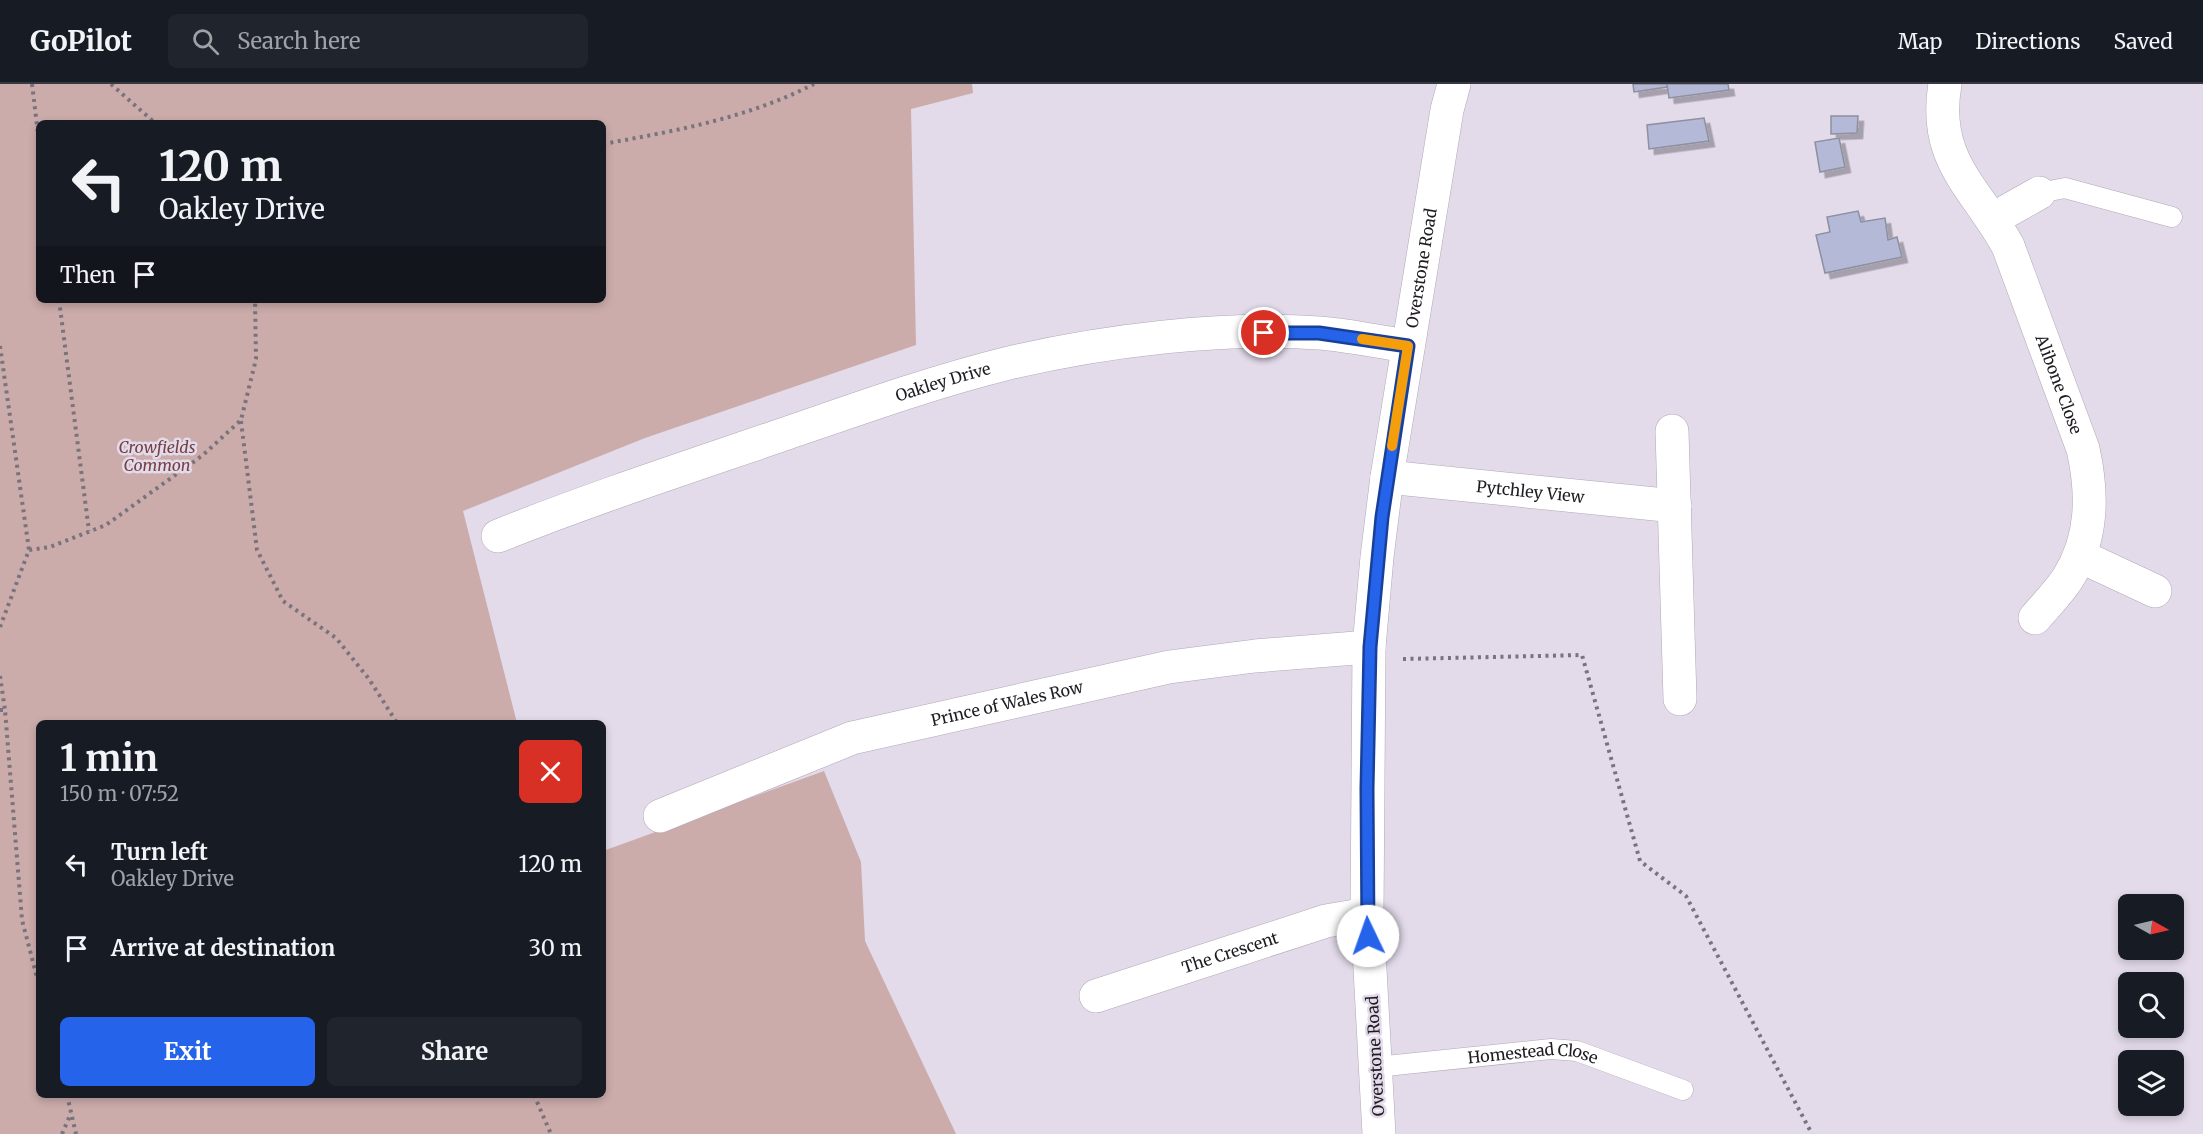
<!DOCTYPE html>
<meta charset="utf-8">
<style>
:root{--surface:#171b24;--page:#20242c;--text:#f1f3f6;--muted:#9ea1a6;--line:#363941;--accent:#2563eb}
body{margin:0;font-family:Merriweather,serif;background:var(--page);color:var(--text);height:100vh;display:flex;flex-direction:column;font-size:22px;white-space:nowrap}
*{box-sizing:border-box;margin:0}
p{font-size:20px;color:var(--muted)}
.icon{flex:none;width:33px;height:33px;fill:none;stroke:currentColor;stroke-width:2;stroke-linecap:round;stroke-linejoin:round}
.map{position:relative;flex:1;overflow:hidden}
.drawer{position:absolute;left:36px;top:636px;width:570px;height:378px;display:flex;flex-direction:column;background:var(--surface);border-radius:9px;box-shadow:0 3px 9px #0003}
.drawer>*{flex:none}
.banner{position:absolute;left:36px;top:36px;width:570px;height:183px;border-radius:9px;box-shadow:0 3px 9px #0003;background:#171b24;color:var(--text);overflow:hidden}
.needle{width:39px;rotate:98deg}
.controls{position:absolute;left:2118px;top:810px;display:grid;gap:12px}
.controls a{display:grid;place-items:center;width:66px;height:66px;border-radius:9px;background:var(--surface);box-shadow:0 3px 9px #0003;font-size:30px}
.pin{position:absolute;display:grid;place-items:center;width:51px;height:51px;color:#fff;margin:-26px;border:3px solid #fff;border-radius:50%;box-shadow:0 2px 6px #0007}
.me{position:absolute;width:66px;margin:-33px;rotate:357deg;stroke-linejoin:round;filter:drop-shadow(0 0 4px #0008)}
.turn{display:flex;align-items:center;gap:21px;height:126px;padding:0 24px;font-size:27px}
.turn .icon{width:78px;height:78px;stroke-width:2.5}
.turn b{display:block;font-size:42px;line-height:51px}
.then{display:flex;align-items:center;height:57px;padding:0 24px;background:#0003;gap:12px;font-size:22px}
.round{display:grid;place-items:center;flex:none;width:63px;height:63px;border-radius:9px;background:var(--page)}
.summary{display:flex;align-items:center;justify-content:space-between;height:102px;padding:0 24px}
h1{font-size:36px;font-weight:700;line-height:45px}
.primary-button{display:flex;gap:12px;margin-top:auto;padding:12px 24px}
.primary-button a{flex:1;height:69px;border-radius:9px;background:var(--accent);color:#fff;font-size:24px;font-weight:700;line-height:69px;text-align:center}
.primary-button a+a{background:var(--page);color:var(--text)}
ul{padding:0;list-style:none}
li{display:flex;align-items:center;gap:18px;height:84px;padding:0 24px}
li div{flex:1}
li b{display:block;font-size:22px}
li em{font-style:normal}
header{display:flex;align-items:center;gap:36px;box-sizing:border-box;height:84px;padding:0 30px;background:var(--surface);border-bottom:2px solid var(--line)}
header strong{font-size:28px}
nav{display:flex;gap:33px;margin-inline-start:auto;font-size:21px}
.search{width:420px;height:54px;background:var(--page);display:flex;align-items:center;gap:15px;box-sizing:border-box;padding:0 21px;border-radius:9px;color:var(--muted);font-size:22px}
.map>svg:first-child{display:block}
.green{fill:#cbacab;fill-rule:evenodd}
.building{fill:#b4b9d7;stroke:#8d90a0;stroke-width:1.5;filter:url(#shadow)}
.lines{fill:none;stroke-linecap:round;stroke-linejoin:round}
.service-casing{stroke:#b1a8b7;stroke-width:21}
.minor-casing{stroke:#b1a8b7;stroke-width:34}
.tertiary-casing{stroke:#b1a8b7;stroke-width:34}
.path{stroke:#79737d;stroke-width:4;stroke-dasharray:3 4.5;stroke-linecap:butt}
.service{stroke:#fff;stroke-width:20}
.minor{stroke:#fff;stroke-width:33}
.tertiary{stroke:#fff;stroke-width:33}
.route-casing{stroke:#184099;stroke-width:15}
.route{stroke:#2563eb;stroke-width:10}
.slow{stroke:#f59e0b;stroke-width:10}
.labels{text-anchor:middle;stroke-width:5;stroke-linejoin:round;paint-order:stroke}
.street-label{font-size:16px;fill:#1f1b21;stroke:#e3daea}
.park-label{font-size:16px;font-style:italic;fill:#754041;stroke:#e3daea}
</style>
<header>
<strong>GoPilot</strong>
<div class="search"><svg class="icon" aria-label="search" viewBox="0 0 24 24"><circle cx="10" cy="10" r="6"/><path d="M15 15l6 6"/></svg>Search here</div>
<nav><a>Map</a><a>Directions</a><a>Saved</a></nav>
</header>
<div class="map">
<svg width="2203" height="1050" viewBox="0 0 2203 1050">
<defs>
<filter id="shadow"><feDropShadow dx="5.5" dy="5.5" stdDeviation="0" flood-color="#0004"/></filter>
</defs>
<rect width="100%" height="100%" fill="#e3daea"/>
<!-- green -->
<path class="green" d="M 0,0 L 972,0 L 973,9 L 911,25 L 916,261 L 645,354 L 463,427 L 517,639 L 39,639 L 39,1011 L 603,1011 L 603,767 L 824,687 L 861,778 L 865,857 L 956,1050 L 0,1050 ZM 39,39 L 603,39 L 603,216 L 39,216 Z"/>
<!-- building -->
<path class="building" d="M 1633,0 L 1667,0 L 1667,3 L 1634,8 Z
M 1667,0 L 1728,0 L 1729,6 L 1669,14 Z
M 1831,32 L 1858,32 L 1857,49 L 1831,50 Z
M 1704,34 L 1709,57 L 1649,65 L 1647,41 Z
M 1839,54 L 1845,83 L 1820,88 L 1815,58 Z
M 1858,127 L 1861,138 L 1885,134 L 1888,156 L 1897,153 L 1902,173 L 1825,189 L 1816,151 L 1830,148 L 1827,133 Z"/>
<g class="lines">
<defs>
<g id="service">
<path d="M 2039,109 L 2065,104 L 2172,133"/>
<path id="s1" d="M 1376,983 L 1551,965 L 1577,967 L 1683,1006"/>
</g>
<g id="minor">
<path id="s2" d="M 1945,0 C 1932,76 1975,102 2008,162 L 2083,365 C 2093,410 2093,454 2068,494 C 2059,508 2046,521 2035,534"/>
<path d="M 1993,135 L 2039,109"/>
<path d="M 1672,347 L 1680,615"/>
<path id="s3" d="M 1387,393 L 1675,422"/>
<path id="s4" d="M 498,452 C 588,416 679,386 770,355 C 849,328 928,299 1009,279 C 1103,257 1222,242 1319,249 C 1348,251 1378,258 1408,262"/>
<path d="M 2080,472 L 2155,507"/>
<path id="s5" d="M 660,732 L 852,654 L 1169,583 L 1255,572 L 1369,563"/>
<path id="s6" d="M 1096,912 L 1326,837 L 1367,830"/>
</g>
<g id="tertiary">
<path id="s7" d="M 1379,1050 L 1367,830 L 1369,563 L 1377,473 L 1387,393 L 1447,26 L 1454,0"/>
</g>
</defs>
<!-- service casing -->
<use href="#service" class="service-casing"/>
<!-- minor casing -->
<use href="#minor" class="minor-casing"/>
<!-- tertiary casing -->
<use href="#tertiary" class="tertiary-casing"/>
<!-- path -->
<path class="path" d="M 32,0 L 39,58
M 111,0 L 155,39
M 603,60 C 675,47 748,34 814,0
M 59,216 L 89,447
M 0,262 L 29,466
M 241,337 L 257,466 L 283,517 L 336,554 L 369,595 L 397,639
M 0,543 L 29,466 L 50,463 L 106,441 L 203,371 L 241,336 L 256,275 L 255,216
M 1403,575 L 1582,571 L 1640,777 L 1686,812 L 1812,1050
M 0,592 L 5,626
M 0,626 L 5,626 L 22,836 L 39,901
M 67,1011 L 76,1050
M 534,1011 L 551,1050
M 62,1050 L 71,1029"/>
<!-- service -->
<use href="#service" class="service"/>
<!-- minor -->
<use href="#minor" class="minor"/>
<!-- tertiary -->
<use href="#tertiary" class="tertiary"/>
</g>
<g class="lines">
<defs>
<path id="route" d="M 1264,249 L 1319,249 L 1408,262 L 1382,433 L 1370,563 L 1367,705 L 1368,852"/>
</defs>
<!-- route casing -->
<use href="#route" class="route-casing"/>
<!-- route -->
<use href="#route" class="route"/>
<!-- slow -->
<path class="slow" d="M 1362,255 L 1408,262 L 1392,362"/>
</g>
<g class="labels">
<!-- street labels -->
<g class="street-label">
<text dy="6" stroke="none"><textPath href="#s7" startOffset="870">Overstone Road</textPath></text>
<text dy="6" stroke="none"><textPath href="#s4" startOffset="471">Oakley Drive</textPath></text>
<text dy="6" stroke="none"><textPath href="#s2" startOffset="327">Alibone Close</textPath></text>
<text dy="6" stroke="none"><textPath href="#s3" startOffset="144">Pytchley View</textPath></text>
<text dy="6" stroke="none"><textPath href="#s5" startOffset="366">Prince of Wales Row</textPath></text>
<text dy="6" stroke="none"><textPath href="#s6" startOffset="141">The Crescent</textPath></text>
<text transform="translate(1375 972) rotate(-93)" y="6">Overstone Road</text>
<text dy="6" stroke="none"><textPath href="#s1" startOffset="158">Homestead Close</textPath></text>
</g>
<!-- park labels -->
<g class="park-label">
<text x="157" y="369">Crowfields<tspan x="157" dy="18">Common</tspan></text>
</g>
</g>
</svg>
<div class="controls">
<a><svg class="needle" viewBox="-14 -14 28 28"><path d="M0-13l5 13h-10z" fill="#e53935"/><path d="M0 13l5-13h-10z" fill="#9ea1a6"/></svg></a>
<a><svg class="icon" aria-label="search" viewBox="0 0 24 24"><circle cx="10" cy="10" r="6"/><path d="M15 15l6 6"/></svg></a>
<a><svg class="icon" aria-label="layers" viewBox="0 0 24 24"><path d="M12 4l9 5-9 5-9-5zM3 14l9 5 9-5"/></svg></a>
</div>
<div class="pin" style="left:1264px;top:249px;background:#d93025"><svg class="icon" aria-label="arrive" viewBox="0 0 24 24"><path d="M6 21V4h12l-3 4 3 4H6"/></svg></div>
<svg class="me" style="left:1368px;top:852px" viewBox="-20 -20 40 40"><circle r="19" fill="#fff"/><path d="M0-13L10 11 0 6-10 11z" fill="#2563eb"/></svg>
<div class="banner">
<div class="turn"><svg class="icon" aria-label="left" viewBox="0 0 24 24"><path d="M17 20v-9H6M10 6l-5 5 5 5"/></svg><div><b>120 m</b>Oakley Drive</div></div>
<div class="then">Then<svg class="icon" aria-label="arrive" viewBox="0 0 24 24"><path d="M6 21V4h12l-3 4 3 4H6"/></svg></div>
</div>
<section class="drawer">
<div class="summary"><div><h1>1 min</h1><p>150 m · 07:52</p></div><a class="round" style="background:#d93025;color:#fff"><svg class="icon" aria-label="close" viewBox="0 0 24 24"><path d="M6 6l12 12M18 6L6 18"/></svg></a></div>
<ul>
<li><svg class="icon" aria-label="left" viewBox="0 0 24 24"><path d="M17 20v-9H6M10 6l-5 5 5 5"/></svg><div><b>Turn left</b><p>Oakley Drive</p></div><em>120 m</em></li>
<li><svg class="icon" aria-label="arrive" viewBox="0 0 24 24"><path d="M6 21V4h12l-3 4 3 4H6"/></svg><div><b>Arrive at destination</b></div><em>30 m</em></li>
</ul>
<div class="primary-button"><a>Exit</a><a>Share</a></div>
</section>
</div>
